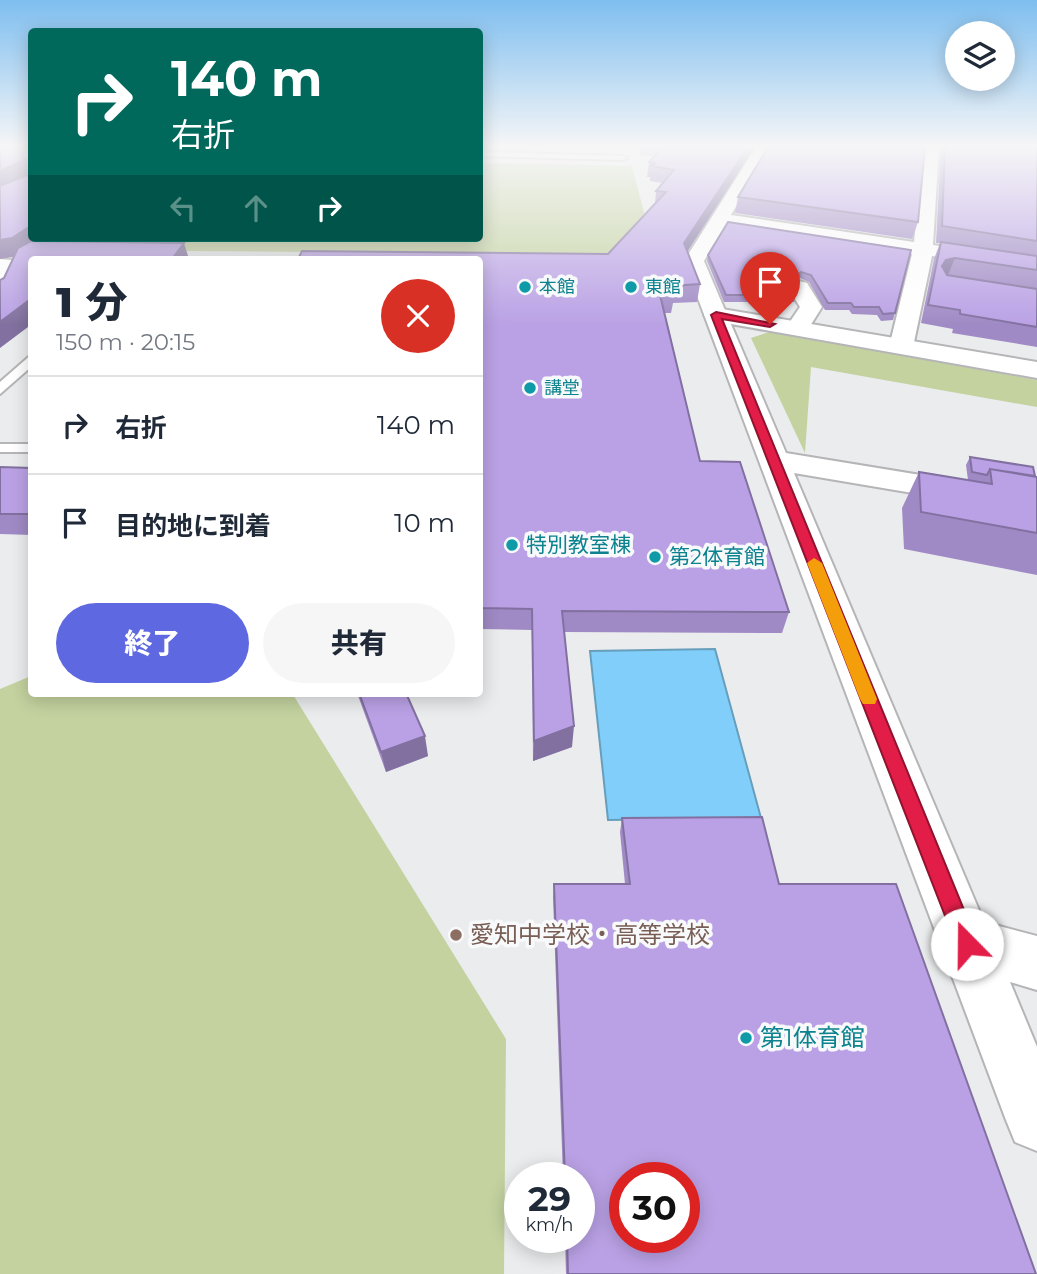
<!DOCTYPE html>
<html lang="ja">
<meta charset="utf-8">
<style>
:root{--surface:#fff;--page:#f6f6f7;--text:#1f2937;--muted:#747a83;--line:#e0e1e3;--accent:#5e68e0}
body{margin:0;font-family:Montserrat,"Noto Sans JP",sans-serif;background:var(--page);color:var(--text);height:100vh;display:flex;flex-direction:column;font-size:26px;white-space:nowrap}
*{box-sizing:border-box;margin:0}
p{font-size:23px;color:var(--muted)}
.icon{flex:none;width:38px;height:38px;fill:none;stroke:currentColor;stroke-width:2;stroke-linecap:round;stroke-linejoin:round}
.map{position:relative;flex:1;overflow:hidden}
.sheet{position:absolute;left:28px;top:256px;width:455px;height:441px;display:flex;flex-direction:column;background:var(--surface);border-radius:7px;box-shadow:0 4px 18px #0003}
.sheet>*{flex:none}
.guide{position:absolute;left:28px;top:28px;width:455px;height:214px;border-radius:7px;box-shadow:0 4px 18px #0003;background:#00695c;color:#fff;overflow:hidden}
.fabs{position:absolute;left:945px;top:21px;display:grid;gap:14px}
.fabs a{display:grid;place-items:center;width:70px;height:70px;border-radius:50%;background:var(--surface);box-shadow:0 4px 18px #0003;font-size:35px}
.speed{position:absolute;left:504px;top:1162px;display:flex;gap:14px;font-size:35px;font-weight:700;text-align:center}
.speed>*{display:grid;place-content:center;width:91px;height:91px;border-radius:50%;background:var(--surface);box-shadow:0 4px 18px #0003;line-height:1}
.speed small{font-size:18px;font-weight:400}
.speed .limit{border:10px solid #d22;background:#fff;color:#111}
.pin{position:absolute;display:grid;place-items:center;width:60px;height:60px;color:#fff;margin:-72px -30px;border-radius:50% 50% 50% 0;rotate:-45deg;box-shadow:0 0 7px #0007}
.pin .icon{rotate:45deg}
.me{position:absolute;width:77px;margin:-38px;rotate:338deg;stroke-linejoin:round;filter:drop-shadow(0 0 5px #0008)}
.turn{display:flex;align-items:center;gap:24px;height:147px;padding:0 28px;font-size:32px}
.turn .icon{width:91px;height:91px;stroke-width:2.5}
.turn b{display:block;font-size:49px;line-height:60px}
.lanes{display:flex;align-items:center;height:66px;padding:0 28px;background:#0003;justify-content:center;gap:35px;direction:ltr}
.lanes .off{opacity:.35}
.round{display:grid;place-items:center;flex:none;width:74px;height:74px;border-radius:37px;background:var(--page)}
.head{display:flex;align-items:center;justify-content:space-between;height:119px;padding:0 28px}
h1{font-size:42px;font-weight:800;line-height:52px}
.primary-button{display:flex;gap:14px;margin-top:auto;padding:14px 28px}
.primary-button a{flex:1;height:80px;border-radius:42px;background:var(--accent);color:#fff;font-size:28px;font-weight:800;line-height:80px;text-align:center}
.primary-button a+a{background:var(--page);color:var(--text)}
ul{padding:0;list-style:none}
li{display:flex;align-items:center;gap:21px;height:98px;padding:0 28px;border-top:2px solid var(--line)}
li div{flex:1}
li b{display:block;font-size:26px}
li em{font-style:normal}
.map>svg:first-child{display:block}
.green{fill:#c3d29f}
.water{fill:#80cef9;stroke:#679ebc;stroke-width:2}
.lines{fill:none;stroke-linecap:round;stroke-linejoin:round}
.lane-casing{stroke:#b5b5b7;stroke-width:4}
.street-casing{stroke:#b5b5b7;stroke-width:4}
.secondary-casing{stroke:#b5b5b7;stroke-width:4}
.lane{fill:#fff;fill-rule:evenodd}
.street{fill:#fff;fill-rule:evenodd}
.secondary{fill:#fff;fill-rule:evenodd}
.wall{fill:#a08ac5}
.shaded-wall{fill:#8271a0}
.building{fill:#baa1e5;stroke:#8271a0;stroke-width:2;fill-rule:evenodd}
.route{fill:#e11d48;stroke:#92132f;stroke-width:2}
.slow{fill:#f59e0b}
.culture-dot{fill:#0f9aa8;stroke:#f8f9fa;stroke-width:2.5}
.education-dot{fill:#8d6e63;stroke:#f8f9fa;stroke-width:2.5}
.labels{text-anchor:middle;stroke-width:7;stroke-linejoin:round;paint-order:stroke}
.far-culture-label{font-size:18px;fill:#0d838f;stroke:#f8f9fa;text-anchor:start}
.culture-label{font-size:21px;fill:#0d838f;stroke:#f8f9fa;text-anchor:start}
.near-education-label{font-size:24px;fill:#785e54;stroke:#f8f9fa;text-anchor:start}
.near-culture-label{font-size:24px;fill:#0d838f;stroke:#f8f9fa;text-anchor:start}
</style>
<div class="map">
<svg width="1037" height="1274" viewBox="0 0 1037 1274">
<rect width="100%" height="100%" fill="#ebeced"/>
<!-- green -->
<path class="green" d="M 480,163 L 632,166 L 655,255 L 76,250 L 90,238 L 480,238 Z
M 772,331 L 1037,380 L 1037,407 L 811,367 L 805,453 L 751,338 Z
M 31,676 L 32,693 L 292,693 L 506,1039 L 504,1274 L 0,1274 L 0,689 Z"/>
<!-- water -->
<path class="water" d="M 715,649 L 761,818 L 608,820 L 590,651 Z"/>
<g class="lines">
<defs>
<path id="lane" d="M 480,152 L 623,156 L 627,158 L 623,160 L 480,156 Z
M 56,238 L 68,238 L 41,256 L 33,256 L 33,252 Z
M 32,354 L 32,366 L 0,394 L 0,382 Z
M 0,444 L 32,444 L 32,452 L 0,452 Z"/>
<path id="street" d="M 756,147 L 771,147 L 731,215 L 914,242 L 924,147 L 939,147 L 933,245 L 1037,260 L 1037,272 L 932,256 L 913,347 L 910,352 L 892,352 L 889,347 L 912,254 L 725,226 L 704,261 L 786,453 L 1037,494 L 1037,514 L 794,473 L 984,922 L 1037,936 L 1037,990 L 1010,982 L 1037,1047 L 1037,1151 L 1015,1142 L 1006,1120 L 684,261 Z
M 0,259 L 21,261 L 24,265 L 11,294 L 0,301 Z
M 799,281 L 807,283 L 822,307 L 805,334 L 789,334 L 785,329 L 800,307 L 788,288 Z"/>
<path id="secondary" d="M 716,308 L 1037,362 L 1037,378 L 708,320 L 704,315 L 708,310 Z"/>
</defs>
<!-- lane casing -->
<use href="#lane" class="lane-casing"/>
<!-- street casing -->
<use href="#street" class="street-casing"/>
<!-- secondary casing -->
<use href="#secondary" class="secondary-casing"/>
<!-- lane -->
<use href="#lane" class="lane"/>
<!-- street -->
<use href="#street" class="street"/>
<!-- secondary -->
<use href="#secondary" class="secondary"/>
</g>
<!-- wall -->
<path class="wall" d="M 641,147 L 755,147 L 687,251 L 700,284 L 697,302 L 673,303 L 671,313 L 665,313 L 700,461 L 789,612 L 782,633 L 564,632 L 572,747 L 533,761 L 532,630 L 480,629 L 480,259 L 608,254 L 655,204 L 656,191 L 663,183 L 650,181 L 650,177 L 647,177 L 649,162 L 653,156 L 640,155 Z
M 941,147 L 1037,147 L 1037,347 L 952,333 L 953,329 L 921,323 L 934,259 L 940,243 L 936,243 Z
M 738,197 L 918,222 L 912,239 L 735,213 Z
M 728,222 L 895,313 L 893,320 L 881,321 L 877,315 L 852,314 L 849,310 L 825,310 L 809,282 L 800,278 L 790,285 L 795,295 L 794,302 L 724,302 L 707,261 L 708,255 Z
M 970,457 L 1037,477 L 1037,575 L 904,549 L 902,508 L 919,472 L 968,480 L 966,465 Z
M 0,467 L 32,468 L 32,535 L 0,534 Z
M 357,693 L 406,693 L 428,756 L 386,772 Z
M 622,818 L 779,884 L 1036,1274 L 566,1274 L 565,1237 L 579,1237 L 579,1178 L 563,1178 L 553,897 L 554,884 L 625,884 L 620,832 Z"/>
<!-- shaded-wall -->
<path class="shaded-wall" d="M 748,147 L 755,147 L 682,260 L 684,243 Z
M 26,159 L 32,174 L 0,189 L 0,171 Z
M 32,225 L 32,238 L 44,238 L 20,256 L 0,259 L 0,240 Z
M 184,243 L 189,259 L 172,259 Z
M 955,258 L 948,275 L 939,277 L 942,266 L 946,260 Z
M 801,272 L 800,278 L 785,287 L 787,281 Z
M 32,298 L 32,324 L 0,348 L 0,322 Z
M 574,726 L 572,747 L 533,761 L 534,741 Z
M 425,736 L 428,756 L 386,772 L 381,752 Z"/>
<!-- building -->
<path class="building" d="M 0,147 L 32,147 L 32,225 L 12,238 L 0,240 L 0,186 L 27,175 L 26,159 L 0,171 Z
M 657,147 L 748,147 L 684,243 L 700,284 L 671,286 L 674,295 L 660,295 L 700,461 L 740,462 L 789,612 L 562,611 L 574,726 L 534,741 L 532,609 L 480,608 L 480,259 L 298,259 L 302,251 L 608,254 L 666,192 L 656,191 L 674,170 L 651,166 L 655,163 L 649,162 L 663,147 Z
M 768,147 L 925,147 L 918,222 L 738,197 Z
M 945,147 L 1037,147 L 1037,241 L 942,226 Z
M 728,222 L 911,250 L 895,313 L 883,314 L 879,307 L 854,307 L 851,303 L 828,303 L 811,275 L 801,272 L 787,281 L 795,295 L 726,295 L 708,255 Z
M 31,241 L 184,243 L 172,259 L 32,259 L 32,298 L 0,322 L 0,280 L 4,278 L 18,248 Z
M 941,242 L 1037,256 L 1037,270 L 955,258 L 946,260 L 942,266 L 947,275 L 1037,289 L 1037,327 L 960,314 L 960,310 L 928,305 Z
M 970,457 L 1033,467 L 1035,476 L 990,469 L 987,475 L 972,472 Z
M 0,467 L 32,468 L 32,514 L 0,514 Z
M 990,469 L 1037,477 L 1037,533 L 921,512 L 919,472 L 992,484 Z
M 359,693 L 406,693 L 425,736 L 381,752 Z
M 762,817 L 779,884 L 896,884 L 1036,1274 L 568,1274 L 567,1237 L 579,1237 L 579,1178 L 565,1178 L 554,884 L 630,884 L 622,818 ZM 625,1178 L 684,1178 L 684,1237 L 625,1237 Z"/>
<!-- sky -->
<linearGradient id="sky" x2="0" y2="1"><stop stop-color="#7ebeef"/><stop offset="0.45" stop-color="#f6f6f7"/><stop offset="1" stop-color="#f6f6f7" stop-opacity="0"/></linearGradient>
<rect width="1037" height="325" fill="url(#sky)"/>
<!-- route -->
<path class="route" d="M 716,312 L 775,324 L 770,327 L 722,319 L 978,944 L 975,952 L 967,955 L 959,952 L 956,944 L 711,315 Z"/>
<!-- slow -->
<path class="slow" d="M 814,558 L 822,563 L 877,699 L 875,704 L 863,704 L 860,699 L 807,563 Z"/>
<!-- markers -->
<g class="culture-dot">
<circle cx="525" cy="287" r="7"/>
<circle cx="631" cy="287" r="7"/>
<circle cx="530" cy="388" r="7"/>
<circle cx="512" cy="545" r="7"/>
<circle cx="655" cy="557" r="7"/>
<circle cx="746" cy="1038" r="7"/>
</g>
<circle class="education-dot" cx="456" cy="935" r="7"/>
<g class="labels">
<!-- far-culture labels -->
<g class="far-culture-label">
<text x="539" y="293">本館</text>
<text x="645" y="293">東館</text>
<text x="544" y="394">講堂</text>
</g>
<!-- culture labels -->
<g class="culture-label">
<text x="526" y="552">特別教室棟</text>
<text x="669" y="564">第2体育館</text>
</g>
<!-- near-education labels -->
<g class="near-education-label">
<text x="470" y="943">愛知中学校・高等学校</text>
</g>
<!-- near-culture labels -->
<g class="near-culture-label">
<text x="760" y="1046">第1体育館</text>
</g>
</g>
</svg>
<div class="fabs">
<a><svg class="icon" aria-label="layers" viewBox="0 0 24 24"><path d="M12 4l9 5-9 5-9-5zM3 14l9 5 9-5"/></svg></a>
</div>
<div class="speed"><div>29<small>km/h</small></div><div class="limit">30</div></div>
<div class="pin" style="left:770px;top:324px;background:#d93025"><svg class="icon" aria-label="arrive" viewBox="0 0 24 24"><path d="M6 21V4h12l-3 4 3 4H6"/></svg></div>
<svg class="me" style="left:967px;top:944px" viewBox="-20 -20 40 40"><circle r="19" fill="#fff"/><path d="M0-13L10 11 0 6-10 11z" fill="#e11d48"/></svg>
<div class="guide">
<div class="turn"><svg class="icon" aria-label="right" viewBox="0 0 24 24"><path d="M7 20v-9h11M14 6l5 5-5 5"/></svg><div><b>140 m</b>右折</div></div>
<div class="lanes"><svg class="icon off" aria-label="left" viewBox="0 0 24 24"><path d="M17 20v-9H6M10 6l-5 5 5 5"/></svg><svg class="icon off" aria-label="ahead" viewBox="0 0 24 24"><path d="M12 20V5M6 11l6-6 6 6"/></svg><svg class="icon" aria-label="right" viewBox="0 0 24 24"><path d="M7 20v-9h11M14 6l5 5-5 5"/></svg></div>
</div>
<section class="sheet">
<div class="head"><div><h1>1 分</h1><p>150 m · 20:15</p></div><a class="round" style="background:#d93025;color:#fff"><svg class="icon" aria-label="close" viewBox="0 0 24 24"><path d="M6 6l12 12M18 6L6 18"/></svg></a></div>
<ul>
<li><svg class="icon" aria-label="right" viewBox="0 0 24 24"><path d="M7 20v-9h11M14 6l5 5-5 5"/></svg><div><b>右折</b></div><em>140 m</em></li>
<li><svg class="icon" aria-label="arrive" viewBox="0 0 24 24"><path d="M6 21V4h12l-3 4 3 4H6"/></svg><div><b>目的地に到着</b></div><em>10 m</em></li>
</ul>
<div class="primary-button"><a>終了</a><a>共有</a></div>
</section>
</div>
